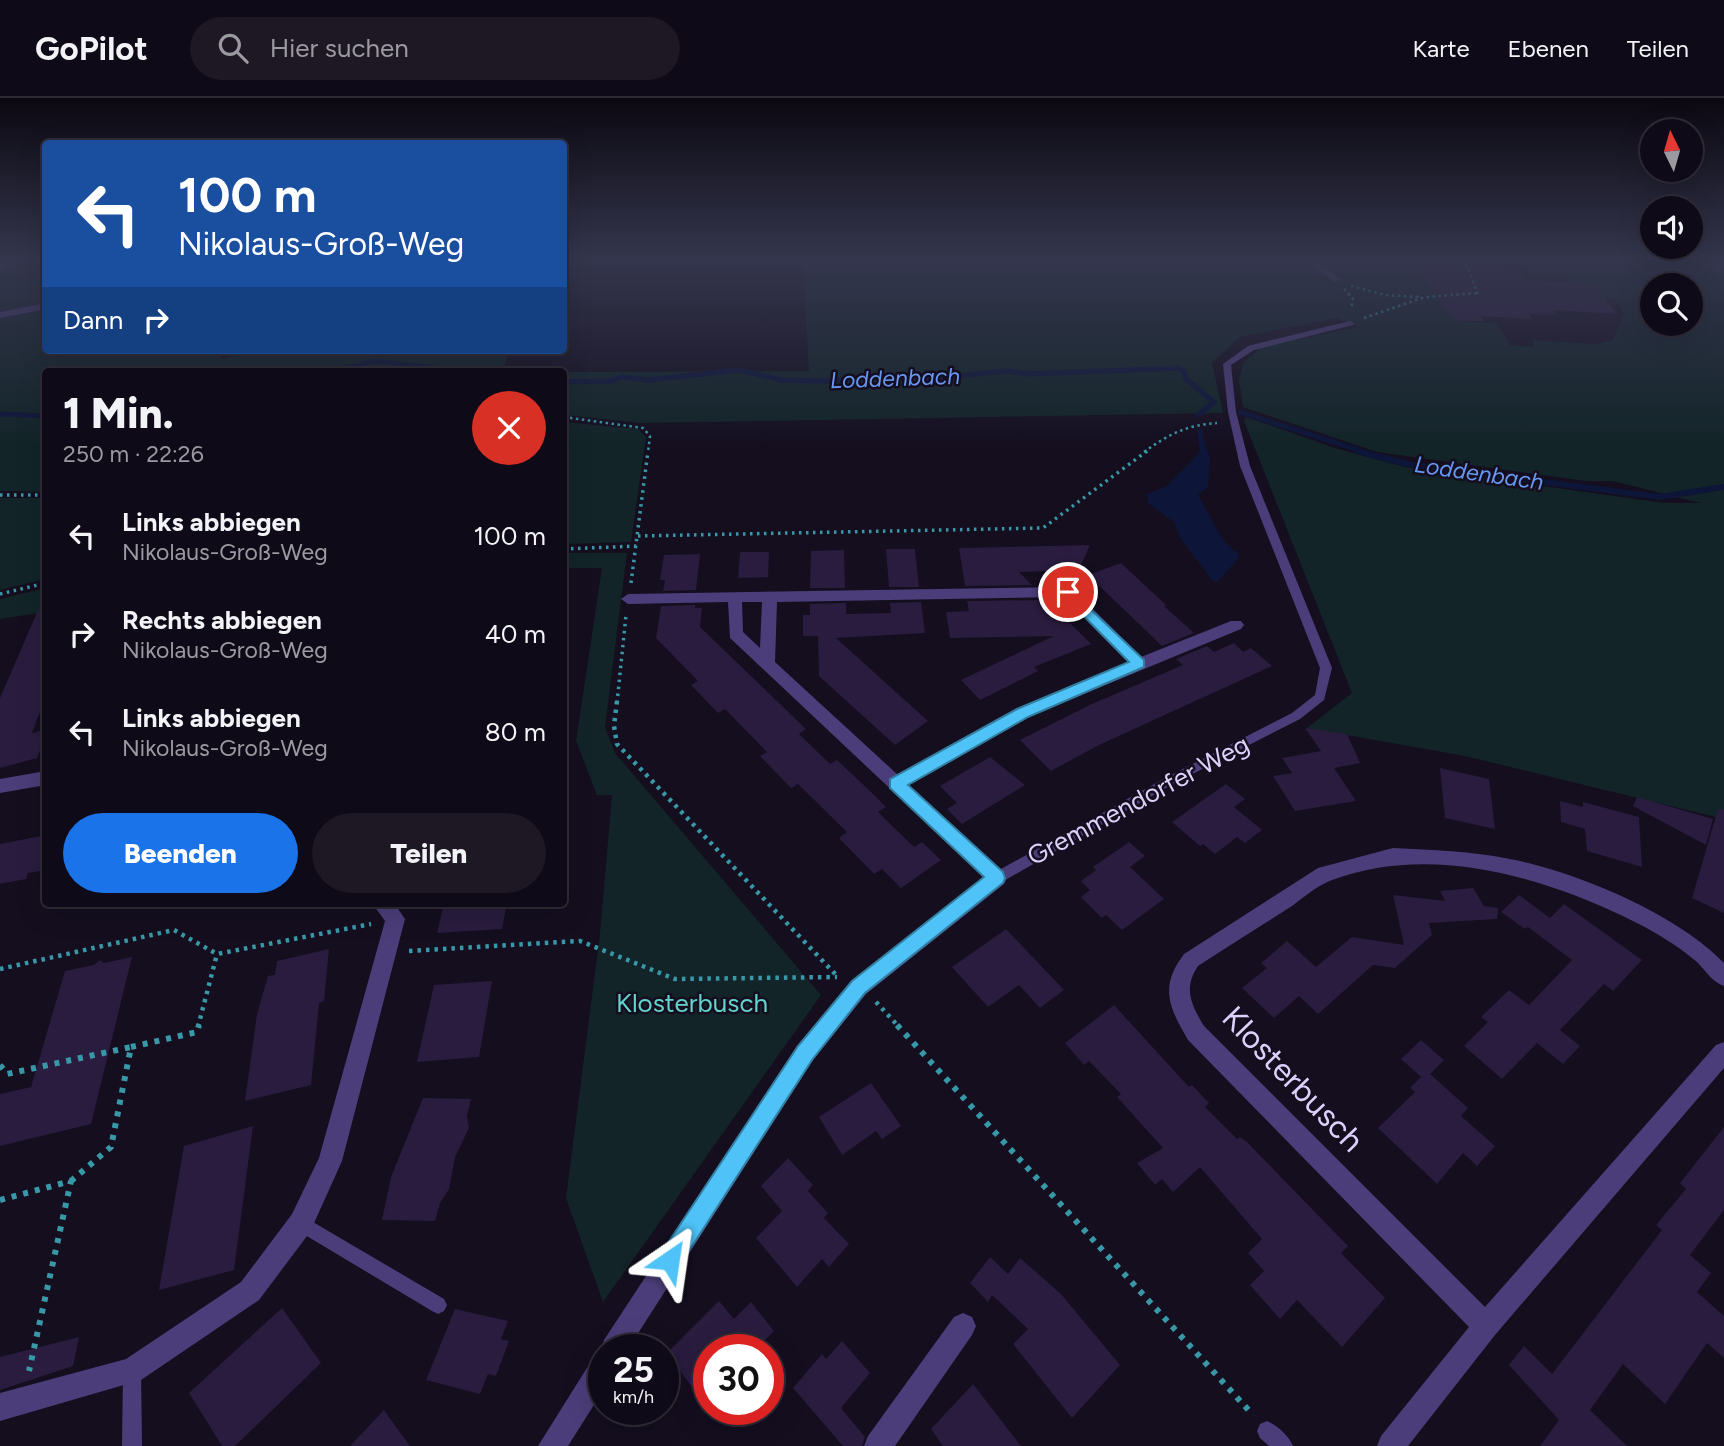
<!DOCTYPE html>
<html lang="de">
<meta charset="utf-8">
<style>
:root{--surface:#0f0a17;--page:#1d1824;--text:#f1f3f6;--muted:#9b9aa1;--line:#2f2b36;--accent:#1a73e8}
body{margin:0;font-family:Figtree,sans-serif;background:var(--page);color:var(--text);height:100vh;display:flex;flex-direction:column;font-size:26px;white-space:nowrap}
*{box-sizing:border-box;margin:0}
p{font-size:23px;color:var(--muted)}
.icon{flex:none;width:38px;height:38px;fill:none;stroke:currentColor;stroke-width:2;stroke-linecap:round;stroke-linejoin:round}
.map{position:relative;flex:1;overflow:hidden}
.side{position:absolute;left:42px;top:270px;width:525px;height:539px;display:flex;flex-direction:column;background:var(--surface);border-radius:7px;box-shadow:0 7px 28px #0002,0 0 0 2px var(--line)}
.side>*{flex:none}
.banner{position:absolute;left:42px;top:42px;width:525px;height:214px;border-radius:7px;box-shadow:0 7px 28px #0002,0 0 0 2px var(--line);background:#1a4fa0;color:#fff;overflow:hidden}
.needle{width:46px;rotate:355deg}
.tools{position:absolute;left:1640px;top:21px;display:grid;gap:14px}
.tools a{display:grid;place-items:center;width:63px;height:63px;border-radius:50%;background:var(--surface);box-shadow:0 7px 28px #0002,0 0 0 2px var(--line);font-size:35px}
.speed{position:absolute;left:588px;top:1236px;display:flex;gap:14px;font-size:35px;font-weight:700;text-align:center}
.speed>*{display:grid;place-content:center;width:91px;height:91px;border-radius:50%;background:var(--surface);box-shadow:0 7px 28px #0002,0 0 0 2px var(--line);line-height:1}
.speed small{font-size:18px;font-weight:400}
.speed .limit{border:10px solid #d22;background:#fff;color:#111}
.pin{position:absolute;display:grid;place-items:center;width:60px;height:60px;color:#fff;margin:-30px;border:4px solid #fff;border-radius:50%;box-shadow:0 2px 7px #0007}
.me{position:absolute;width:77px;margin:-38px;rotate:32deg;stroke-linejoin:round;filter:drop-shadow(0 0 5px #0008)}
.turn{display:flex;align-items:center;gap:24px;height:147px;padding:0 21px;font-size:32px}
.turn .icon{width:91px;height:91px;stroke-width:2.5}
.turn b{display:block;font-size:49px;line-height:60px}
.then{display:flex;align-items:center;height:66px;padding:0 21px;background:#0003;gap:14px;font-size:26px}
.round{display:grid;place-items:center;flex:none;width:74px;height:74px;border-radius:37px;background:var(--page)}
.headline{display:flex;align-items:center;justify-content:space-between;height:119px;padding:0 21px}
h1{font-size:42px;font-weight:800;line-height:52px}
.button{display:flex;gap:14px;margin-top:auto;padding:14px 21px}
.button a{flex:1;height:80px;border-radius:42px;background:var(--accent);color:#fff;font-size:28px;font-weight:800;line-height:80px;text-align:center}
.button a+a{background:var(--page);color:var(--text)}
ul{padding:0;list-style:none}
li{display:flex;align-items:center;gap:21px;height:98px;padding:0 21px}
li div{flex:1}
li b{display:block;font-size:26px}
li em{font-style:normal}
header{display:flex;align-items:center;gap:42px;box-sizing:border-box;height:98px;padding:0 35px;background:var(--surface);border-bottom:2px solid var(--line)}
header strong{font-size:33px}
nav{display:flex;gap:38px;margin-inline-start:auto;font-size:24px}
.search{width:490px;height:63px;background:var(--page);display:flex;align-items:center;gap:18px;box-sizing:border-box;padding:0 24px;border-radius:38px;color:var(--muted);font-size:26px}
.map>svg:first-child{display:block}
.green{fill:#122428;fill-rule:evenodd}
.water{fill:#0d1539}
.lines{fill:none;stroke-linecap:round;stroke-linejoin:round}
.stream-far1{stroke:#0d1539;stroke-width:5}
.stream{stroke:#0d1539;stroke-width:6}
.building{fill:#291c3e}
.path-far3{stroke:#3898a7;stroke-width:2.5;stroke-dasharray:2.5 3.5;stroke-linecap:butt}
.path-far2{stroke:#3898a7;stroke-width:3.5;stroke-dasharray:2.5 4.5;stroke-linecap:butt}
.path-far1{stroke:#3898a7;stroke-width:4.5;stroke-dasharray:3.5 5;stroke-linecap:butt}
.path{stroke:#3898a7;stroke-width:6;stroke-dasharray:5 7;stroke-linecap:butt}
.lane{fill:#4b3d79;fill-rule:evenodd}
.street{fill:#4b3d79;fill-rule:evenodd}
.route{fill:#4fc3f7;stroke:#337fa1;stroke-width:2}
.labels{text-anchor:middle;stroke-width:5;stroke-linejoin:round;paint-order:stroke}
.far-water-label{font-size:23px;font-style:italic;fill:#6797f1;stroke:#140e1f}
.street-label{font-size:26px;fill:#ddd0fb;stroke:#140e1f}
.park-label{font-size:26px;fill:#63d4cd;stroke:#140e1f}
.near-street-label{font-size:32px;fill:#ddd0fb;stroke:#140e1f}
</style>
<header>
<strong>GoPilot</strong>
<div class="search"><svg class="icon" aria-label="search" viewBox="0 0 24 24"><circle cx="10" cy="10" r="6"/><path d="M15 15l6 6"/></svg>Hier suchen</div>
<nav><a>Karte</a><a>Ebenen</a><a>Teilen</a></nav>
</header>
<div class="map">
<svg width="1724" height="1348" viewBox="0 0 1724 1348">
<rect width="100%" height="100%" fill="#140e1f"/>
<!-- green -->
<path class="green" d="M 0,160 L 45,160 L 46,252 L 217,252 L 223,261 L 260,252 L 280,252 L 283,256 L 326,252 L 510,252 L 504,269 L 547,273 L 46,273 L 45,394 L 0,393 Z
M 803,160 L 1320,160 L 1342,165 L 1410,165 L 1456,223 L 1496,225 L 1510,247 L 1534,249 L 1533,242 L 1596,246 L 1613,242 L 1624,215 L 1614,200 L 1577,197 L 1566,180 L 1531,178 L 1523,167 L 1526,165 L 1563,160 L 1676,160 L 1692,167 L 1696,160 L 1724,160 L 1724,721 L 1465,658 L 1307,630 L 1352,595 L 1244,323 L 1246,319 L 1335,350 L 1405,369 L 1665,405 L 1701,405 L 1613,383 L 1586,383 L 1377,354 L 1243,309 L 1239,281 L 1243,265 L 1262,249 L 1358,229 L 1336,220 L 1240,239 L 1212,265 L 1223,315 L 641,325 L 564,317 L 564,274 L 809,273 ZM 1652,187 L 1690,187 L 1690,226 L 1652,226 Z
M 564,324 L 638,331 L 646,339 L 631,444 L 564,446 Z
M 0,400 L 45,400 L 45,481 L 0,492 Z
M 564,455 L 627,455 L 605,629 L 615,655 L 821,897 L 603,1204 L 566,1100 L 600,836 L 612,697 L 597,697 L 576,643 L 602,470 L 564,470 Z
M 45,490 L 45,514 L 0,521 L 0,501 Z"/>
<!-- water -->
<path class="water" d="M 1198,340 L 1204,341 L 1210,360 L 1208,389 L 1198,397 C 1211,417 1218,443 1239,456 L 1238,461 L 1217,484 L 1212,482 L 1180,440 L 1175,425 L 1148,405 L 1147,396 L 1167,388 L 1196,358 L 1200,353 Z"/>
<g class="lines">
<!-- stream-far1 -->
<path class="stream-far1" d="M 302,273 L 343,271 L 376,263 L 458,273
M 564,284 L 612,283 L 621,279 L 649,282 L 739,272 L 781,282 L 825,283 L 907,278 L 937,280 L 1007,273 L 1028,276 L 1179,270 L 1184,273 L 1186,281 L 1214,304 L 1198,317
M 1240,314 L 1364,354
M 0,316 L 46,318
M 1200,333 L 1201,340"/>
<!-- stream -->
<path class="stream" d="M 1357,353 L 1412,367 L 1660,399 L 1724,389"/>
</g>
<!-- building -->
<path class="building" d="M 1410,165 L 1519,169 L 1527,182 L 1595,187 L 1617,216 L 1553,212 L 1557,217 L 1529,216 L 1533,221 L 1480,218 L 1484,223 L 1456,223 Z
M 1090,447 L 1079,472 L 1019,474 L 1032,487 L 965,488 L 959,450 Z
M 886,451 L 915,451 L 919,489 L 889,489 Z
M 844,452 L 845,490 L 810,490 L 811,453 Z
M 740,454 L 769,454 L 768,479 L 738,480 Z
M 700,456 L 696,492 L 663,493 L 665,482 L 660,482 L 664,457 Z
M 1121,465 L 1166,507 L 1164,508 L 1194,535 L 1162,548 L 1088,477 Z
M 45,496 L 45,600 L 32,635 L 46,632 L 46,637 L 37,660 L 0,670 L 0,600 Z
M 1047,502 L 1091,546 L 1034,569 L 1038,573 L 980,602 L 961,582 L 1054,538 L 950,540 L 946,514 L 969,513 L 967,503 Z
M 921,504 L 925,535 L 836,540 L 928,623 L 895,647 L 819,578 L 818,538 L 803,538 L 803,517 L 810,517 L 810,506 L 846,505 L 846,516 L 891,515 L 890,505 Z
M 695,507 L 695,510 L 702,510 L 700,529 L 806,631 L 799,636 L 830,666 L 837,662 L 869,692 L 886,709 L 878,714 L 914,749 L 922,744 L 941,762 L 901,790 L 882,771 L 874,776 L 839,740 L 847,734 L 798,686 L 791,690 L 760,658 L 767,654 L 725,611 L 718,615 L 691,587 L 698,583 L 656,540 L 661,508 Z
M 1234,545 L 1243,554 L 1251,550 L 1272,568 L 1099,647 L 1051,673 L 1020,642 L 1092,606 L 1183,567 L 1176,561 L 1207,548 L 1214,554 Z
M 1305,630 L 1347,636 L 1360,665 L 1334,670 L 1356,703 L 1295,713 L 1273,678 L 1292,675 L 1282,660 L 1321,653 Z
M 990,659 L 1025,687 L 962,726 L 947,711 L 957,705 L 940,688 Z
M 1440,670 L 1489,681 L 1495,731 L 1445,720 Z
M 1226,686 L 1245,701 L 1234,709 L 1262,732 L 1245,745 L 1237,739 L 1215,756 L 1203,746 L 1200,748 L 1172,724 Z
M 1637,699 L 1713,721 L 1706,747 L 1633,708 Z
M 1560,703 L 1583,709 L 1583,704 L 1639,719 L 1642,769 L 1587,753 L 1585,731 L 1561,724 Z
M 1718,711 L 1724,712 L 1724,815 L 1692,800 Z
M 46,737 L 46,772 L 28,775 L 26,781 L 0,786 L 0,746 Z
M 1129,744 L 1145,758 L 1130,769 L 1164,801 L 1122,832 L 1106,817 L 1102,820 L 1081,799 L 1090,792 L 1081,783 L 1096,772 L 1093,769 Z
M 1473,790 L 1484,808 L 1498,810 L 1497,821 L 1429,825 L 1432,837 L 1395,870 L 1373,867 L 1318,916 L 1299,898 L 1274,920 L 1242,890 L 1267,870 L 1261,865 L 1287,843 L 1316,869 L 1352,839 L 1404,847 L 1393,797 L 1445,803 L 1440,793 Z
M 1519,797 L 1550,820 L 1564,806 L 1642,862 L 1613,893 L 1604,886 L 1560,932 L 1580,948 L 1563,966 L 1537,945 L 1502,981 L 1464,948 L 1488,924 L 1481,919 L 1509,892 L 1529,907 L 1572,862 L 1528,829 L 1525,831 L 1501,814 Z
M 444,805 L 507,805 L 502,831 L 437,835 Z
M 1006,831 L 1064,892 L 1040,910 L 1019,887 L 988,909 L 952,869 Z
M 329,851 L 324,903 L 319,905 L 311,987 L 245,1003 L 257,916 L 268,878 L 275,877 L 277,863 Z
M 132,859 L 91,1026 L 0,1048 L 0,996 L 31,989 L 65,873 L 94,867 L 100,862 L 104,865 Z
M 492,883 L 479,959 L 417,964 L 434,887 Z
M 1114,907 L 1189,989 L 1192,987 L 1209,1005 L 1205,1009 L 1237,1041 L 1240,1039 L 1247,1044 L 1348,1148 L 1341,1155 L 1385,1200 L 1342,1249 L 1297,1202 L 1280,1221 L 1250,1187 L 1264,1173 L 1248,1155 L 1262,1141 L 1200,1069 L 1173,1094 L 1162,1081 L 1155,1087 L 1137,1065 L 1163,1050 L 1117,999 L 1121,996 L 1089,963 L 1084,967 L 1065,945 Z
M 1421,942 L 1444,962 L 1430,976 L 1468,1010 L 1461,1018 L 1495,1048 L 1477,1068 L 1463,1055 L 1437,1086 L 1378,1030 L 1415,994 L 1410,990 L 1421,979 L 1401,961 Z
M 871,985 L 901,1028 L 882,1041 L 876,1033 L 842,1057 L 819,1019 Z
M 423,1000 L 471,1001 L 467,1017 L 469,1030 L 455,1059 L 449,1091 L 440,1105 L 435,1123 L 382,1122 L 391,1079 Z
M 253,1028 L 234,1172 L 159,1192 L 184,1048 Z
M 1724,1029 L 1724,1112 L 1690,1157 L 1711,1175 L 1697,1194 L 1724,1218 L 1724,1260 L 1707,1245 L 1665,1306 L 1623,1266 L 1590,1312 L 1627,1348 L 1540,1348 L 1559,1322 L 1509,1267 L 1524,1248 L 1552,1276 L 1662,1132 L 1656,1127 L 1686,1091 L 1680,1085 Z
M 788,1060 L 813,1087 L 808,1093 L 828,1115 L 824,1120 L 849,1146 L 829,1169 L 822,1161 L 797,1189 L 756,1140 L 782,1113 L 761,1088 Z
M 990,1159 L 1008,1176 L 1020,1160 L 1061,1196 L 1120,1267 L 1072,1320 L 1013,1246 L 1028,1231 L 992,1197 L 988,1204 L 970,1185 Z
M 719,1203 L 734,1221 L 751,1204 L 774,1233 L 756,1251 L 709,1251 L 709,1312 L 667,1255 Z
M 282,1210 L 321,1265 L 235,1348 L 222,1348 L 189,1295 Z
M 455,1211 L 508,1223 L 501,1241 L 509,1243 L 496,1278 L 488,1276 L 480,1296 L 426,1282 Z
M 79,1239 L 73,1268 L 0,1292 L 0,1259 Z
M 842,1243 L 870,1275 L 841,1310 L 865,1339 L 862,1348 L 843,1348 L 793,1290 L 822,1256 L 826,1261 Z
M 973,1286 L 1021,1348 L 943,1348 L 931,1331 Z
M 384,1312 L 410,1348 L 350,1348 Z"/>
<g class="lines">
<!-- path-far3 -->
<path class="path-far3" d="M 1464,160 L 1479,199
M 1351,188 L 1385,197 L 1421,199
M 1344,191 L 1353,201 L 1351,211
M 1364,220 L 1425,199 L 1478,195
M 564,319 L 643,330 L 650,338 L 648,354
M 1144,354 C 1169,336 1187,327 1217,325"/>
<!-- path-far2 -->
<path class="path-far2" d="M 0,397 L 46,397
M 638,438 L 1043,430 L 1147,353
M 564,451 L 637,448
M 631,485 L 648,353
M 0,496 L 46,485
M 617,605 L 626,517"/>
<!-- path-far1 -->
<path class="path-far1" d="M 617,603 L 614,628 L 617,646 L 837,878
M 409,853 L 580,843 L 675,881 L 837,879
M 0,871 L 174,832 L 217,856 L 371,826
M 876,904 L 899,929
M 198,929 L 217,856"/>
<!-- path -->
<path class="path" d="M 897,927 L 1253,1317
M 131,949 L 197,934 L 199,927
M 0,967 L 7,976 L 131,949 L 111,1049 L 71,1083
M 0,1102 L 71,1083 L 29,1273"/>
<!-- lane -->
<path class="lane" d="M 1305,160 L 1313,160 L 1341,182 L 1334,184 Z
M 1350,223 L 1354,225 L 1353,227 L 1254,252 L 1231,267 L 1236,314 L 1250,368 L 1332,570 L 1324,602 L 1300,621 L 1173,686 L 1002,784 L 997,786 L 992,784 L 990,780 L 992,776 L 1165,680 L 1292,615 L 1315,597 L 1320,570 L 1240,368 L 1228,314 L 1223,266 L 1248,248 Z
M 301,1117 L 444,1201 L 447,1207 L 444,1213 L 438,1216 L 432,1213 L 295,1131 L 293,1125 L 295,1119 Z
M 132,1264 L 139,1266 L 141,1273 L 142,1348 L 122,1348 L 123,1273 L 125,1266 Z
M 1267,1323 C 1278,1328 1288,1337 1293,1348 L 1269,1348 L 1260,1340 L 1257,1333 L 1260,1326 Z"/>
<!-- street -->
<path class="street" d="M 8,160 L 20,160 L 0,174 L 0,166 Z
M 46,205 L 46,211 L 0,220 L 0,214 Z
M 1068,489 L 1073,491 L 1141,559 L 1231,523 L 1241,523 L 1244,527 L 1241,531 L 1028,619 L 909,687 L 1004,774 L 1007,780 L 1004,786 L 866,896 L 813,962 L 628,1251 L 604,1251 L 604,1291 L 568,1348 L 538,1348 L 595,1257 L 601,1254 L 604,1242 L 797,948 L 852,882 L 984,779 L 730,540 L 728,504 L 628,506 L 621,501 L 628,496 ZM 1064,499 L 1128,564 L 1016,611 L 898,677 L 775,564 L 777,504 ZM 742,504 L 762,504 L 760,550 L 743,534 Z
M 46,673 L 46,687 L 0,695 L 0,681 Z
M 1393,750 C 1432,752 1471,753 1510,761 C 1577,774 1677,816 1724,865 L 1724,888 C 1712,884 1706,873 1697,864 C 1676,846 1650,831 1625,819 C 1536,777 1428,746 1332,782 C 1318,787 1304,799 1292,808 C 1261,828 1229,848 1198,868 C 1183,890 1191,907 1204,928 L 1485,1209 L 1716,947 L 1724,944 L 1724,970 L 1495,1237 L 1408,1348 L 1377,1348 L 1381,1338 L 1469,1229 L 1188,942 C 1169,909 1159,889 1184,856 L 1318,770 Z
M 372,805 L 394,805 L 405,821 L 342,1063 L 310,1134 L 259,1202 L 141,1282 L 0,1323 L 0,1295 L 126,1261 L 241,1184 L 292,1116 L 319,1060 L 385,823 Z
M 963,1215 L 972,1219 L 976,1228 L 972,1237 L 895,1348 L 864,1348 L 868,1338 L 954,1219 Z"/>
</g>
<!-- sky -->
<linearGradient id="sky" x2="0" y2="1"><stop stop-color="#0b0811"/><stop offset="0.46" stop-color="#34364d"/><stop offset="1" stop-color="#34364d" stop-opacity="0"/></linearGradient>
<rect width="1724" height="349" fill="url(#sky)"/>
<!-- route -->
<path class="route" d="M 1068,490 L 1144,562 L 1144,569 L 1028,619 L 908,687 L 1003,774 L 1005,780 L 1003,785 L 865,895 L 812,962 L 678,1170 L 670,1174 L 662,1170 L 659,1162 L 662,1154 L 798,948 L 852,883 L 984,779 L 890,690 L 890,681 L 1017,611 L 1129,564 L 1063,497 L 1061,494 Z"/>
<g class="labels">
<!-- far-water labels -->
<g class="far-water-label">
<text transform="translate(895 280) rotate(-2)" y="8">Loddenbach</text>
<text transform="translate(1479 375) rotate(8)" y="8">Loddenbach</text>
</g>
<!-- street labels -->
<g class="street-label">
<text transform="translate(1138 702) rotate(-28)" y="9">Gremmendorfer Weg</text>
</g>
<!-- park labels -->
<g class="park-label">
<text x="692" y="914">Klosterbusch</text>
</g>
<!-- near-street labels -->
<g class="near-street-label">
<text transform="translate(1293 981) rotate(46)" y="11">Klosterbusch</text>
</g>
</g>
</svg>
<div class="tools">
<a><svg class="needle" viewBox="-14 -14 28 28"><path d="M0-13l5 13h-10z" fill="#e53935"/><path d="M0 13l5-13h-10z" fill="#9b9aa1"/></svg></a>
<a><svg class="icon" aria-label="sound" viewBox="0 0 24 24"><path d="M4 9h4l5-4v14l-5-4H4zM17 9q2 3 0 6"/></svg></a>
<a><svg class="icon" aria-label="search" viewBox="0 0 24 24"><circle cx="10" cy="10" r="6"/><path d="M15 15l6 6"/></svg></a>
</div>
<div class="speed"><div>25<small>km/h</small></div><div class="limit">30</div></div>
<div class="pin" style="left:1068px;top:494px;background:#d93025"><svg class="icon" aria-label="arrive" viewBox="0 0 24 24"><path d="M6 21V4h12l-3 4 3 4H6"/></svg></div>
<svg class="me" style="left:670px;top:1162px" viewBox="-20 -20 40 40"><path d="M0-17L14 15 0 8-14 15z" fill="#4fc3f7" stroke="#fff" stroke-width="4"/></svg>
<div class="banner">
<div class="turn"><svg class="icon" aria-label="left" viewBox="0 0 24 24"><path d="M17 20v-9H6M10 6l-5 5 5 5"/></svg><div><b>100 m</b>Nikolaus-Groß-Weg</div></div>
<div class="then">Dann<svg class="icon" aria-label="right" viewBox="0 0 24 24"><path d="M7 20v-9h11M14 6l5 5-5 5"/></svg></div>
</div>
<section class="side">
<div class="headline"><div><h1>1 Min.</h1><p>250 m · 22:26</p></div><a class="round" style="background:#d93025;color:#fff"><svg class="icon" aria-label="close" viewBox="0 0 24 24"><path d="M6 6l12 12M18 6L6 18"/></svg></a></div>
<ul>
<li><svg class="icon" aria-label="left" viewBox="0 0 24 24"><path d="M17 20v-9H6M10 6l-5 5 5 5"/></svg><div><b>Links abbiegen</b><p>Nikolaus-Groß-Weg</p></div><em>100 m</em></li>
<li><svg class="icon" aria-label="right" viewBox="0 0 24 24"><path d="M7 20v-9h11M14 6l5 5-5 5"/></svg><div><b>Rechts abbiegen</b><p>Nikolaus-Groß-Weg</p></div><em>40 m</em></li>
<li><svg class="icon" aria-label="left" viewBox="0 0 24 24"><path d="M17 20v-9H6M10 6l-5 5 5 5"/></svg><div><b>Links abbiegen</b><p>Nikolaus-Groß-Weg</p></div><em>80 m</em></li>
</ul>
<div class="button"><a>Beenden</a><a>Teilen</a></div>
</section>
</div>
